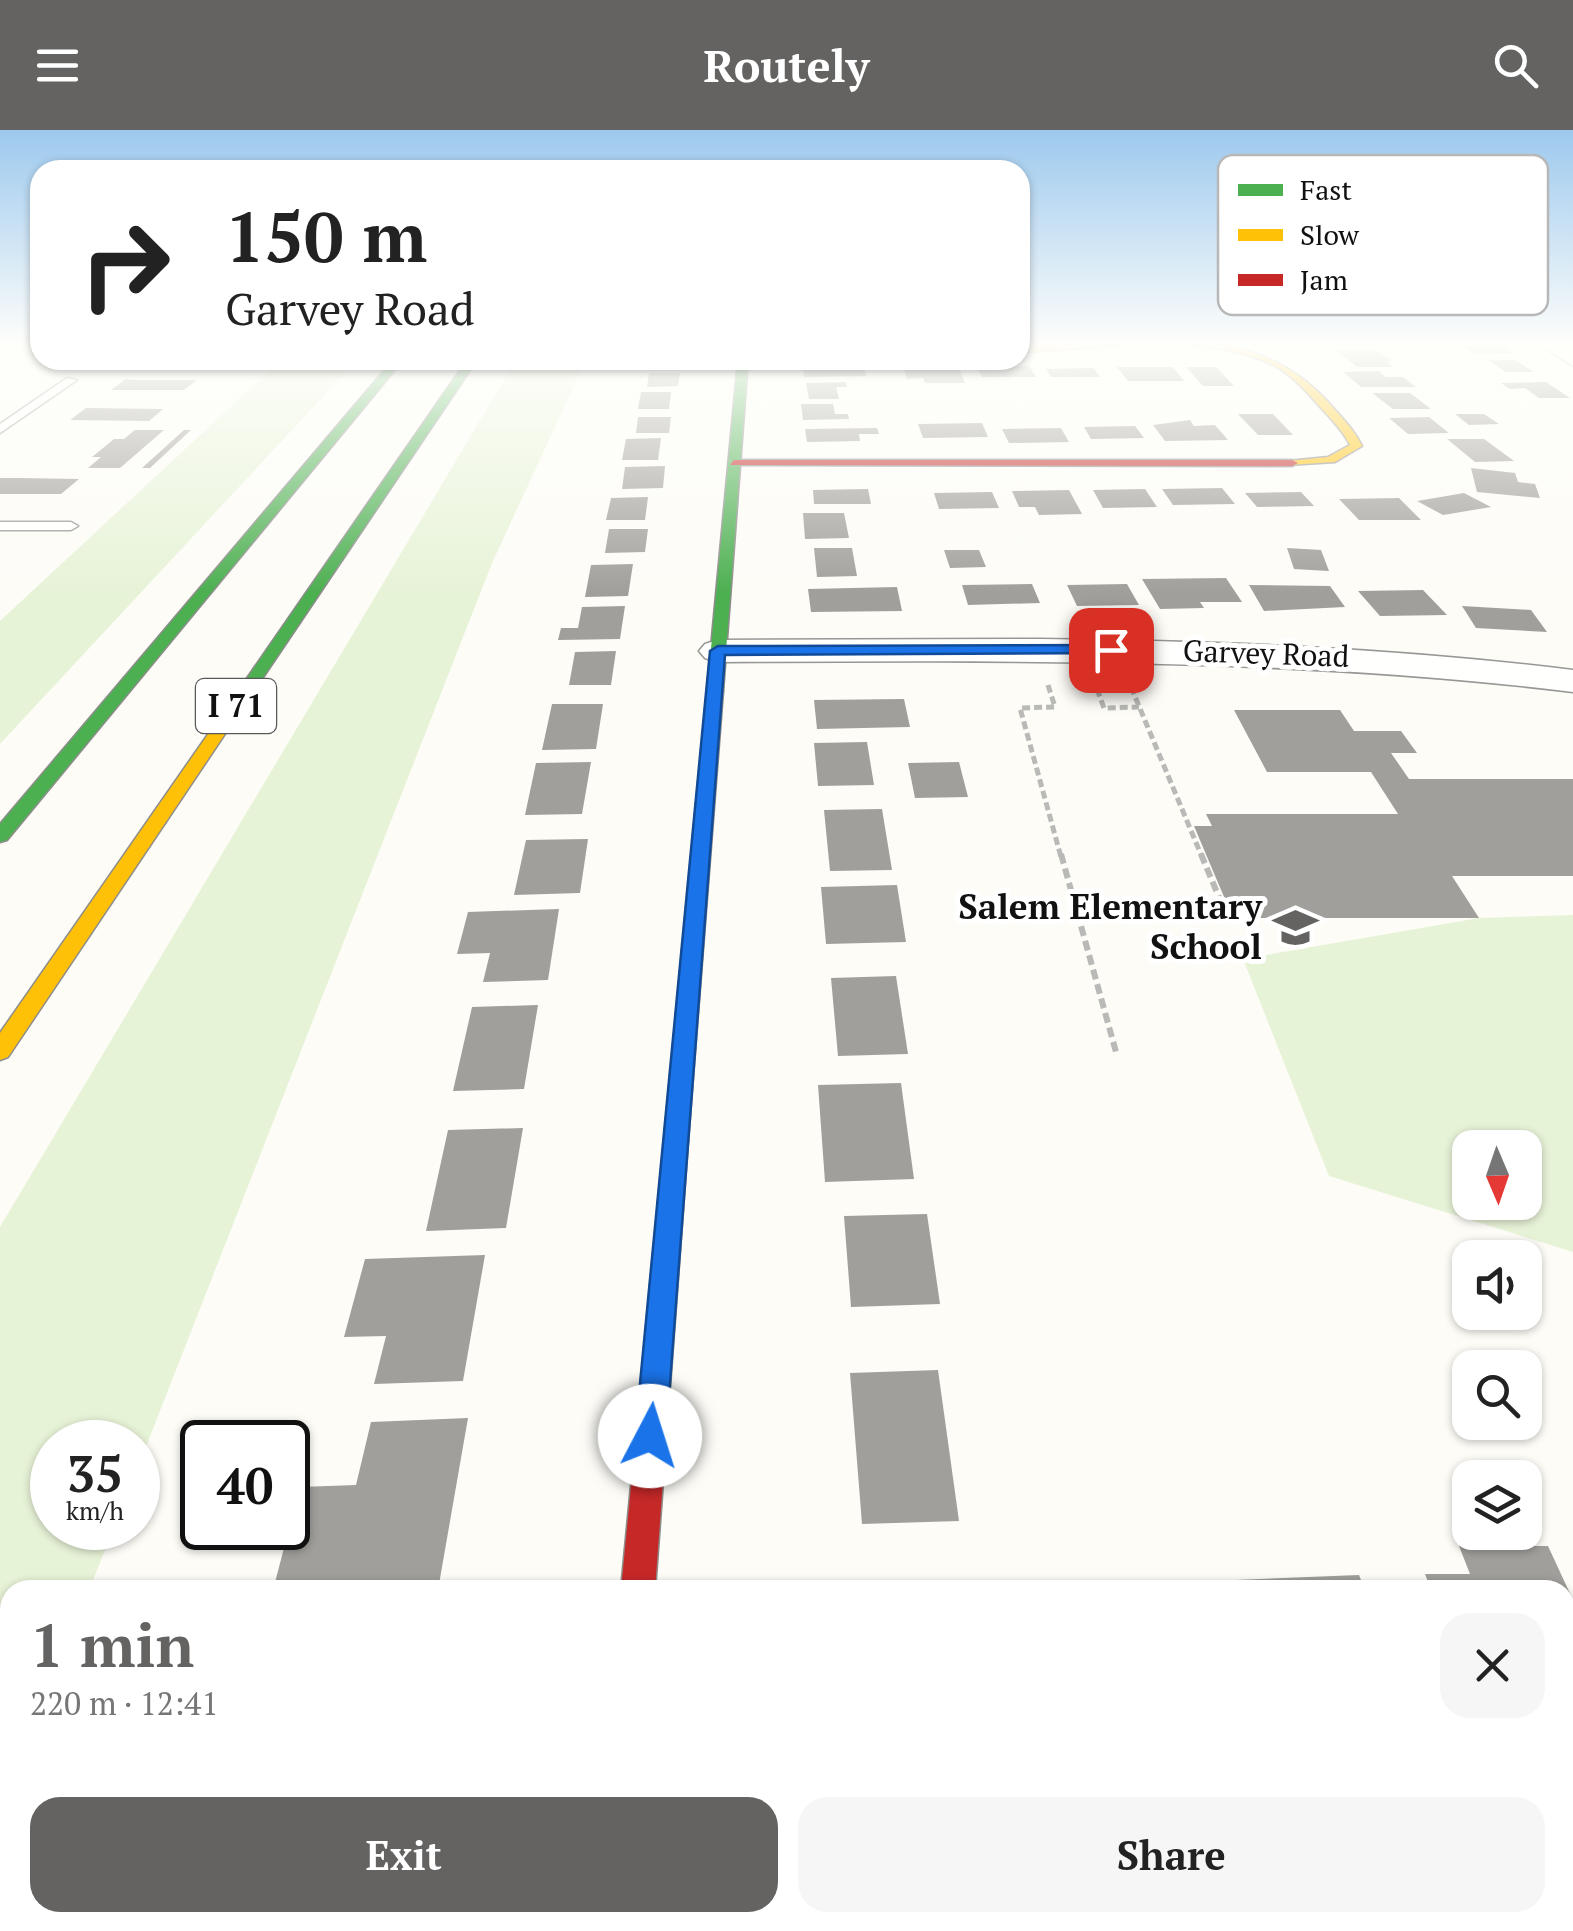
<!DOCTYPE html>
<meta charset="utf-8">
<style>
:root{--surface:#fff;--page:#f6f6f6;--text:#222;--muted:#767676;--accent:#646362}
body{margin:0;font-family:"PT Serif",serif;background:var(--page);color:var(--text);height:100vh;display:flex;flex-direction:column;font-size:38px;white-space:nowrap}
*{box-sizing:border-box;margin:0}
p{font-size:32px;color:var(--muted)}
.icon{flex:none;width:55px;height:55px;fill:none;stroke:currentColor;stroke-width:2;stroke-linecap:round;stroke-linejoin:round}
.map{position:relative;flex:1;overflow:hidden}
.sheet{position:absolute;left:0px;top:1450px;width:1575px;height:352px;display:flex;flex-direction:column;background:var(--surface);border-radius:30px 30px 0 0;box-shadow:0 2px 8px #0004}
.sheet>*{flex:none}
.guide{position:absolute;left:30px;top:30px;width:1000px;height:210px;border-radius:30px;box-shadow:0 2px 8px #0004;background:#fff;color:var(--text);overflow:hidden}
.needle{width:65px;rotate:178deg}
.controls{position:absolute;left:1452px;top:1000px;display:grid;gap:20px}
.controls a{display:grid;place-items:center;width:90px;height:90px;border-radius:20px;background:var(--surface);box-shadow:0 2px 8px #0004;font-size:50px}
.speed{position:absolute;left:30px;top:1290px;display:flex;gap:20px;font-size:50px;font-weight:700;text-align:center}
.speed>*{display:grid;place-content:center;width:130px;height:130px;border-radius:50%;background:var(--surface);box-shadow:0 2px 8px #0004;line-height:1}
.speed small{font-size:25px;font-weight:400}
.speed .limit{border:5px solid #111;border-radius:15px;background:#fff;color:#111}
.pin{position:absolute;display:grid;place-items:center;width:85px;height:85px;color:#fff;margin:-42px;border-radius:20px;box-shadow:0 5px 15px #0006}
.me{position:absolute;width:110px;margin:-55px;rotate:5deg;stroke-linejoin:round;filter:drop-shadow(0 0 8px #0008)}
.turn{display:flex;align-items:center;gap:35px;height:210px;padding:0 30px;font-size:45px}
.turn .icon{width:130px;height:130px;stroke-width:2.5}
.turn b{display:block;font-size:70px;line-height:85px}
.round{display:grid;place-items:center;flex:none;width:105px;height:105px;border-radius:30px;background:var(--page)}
.headline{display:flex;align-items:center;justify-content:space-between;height:170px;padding:0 30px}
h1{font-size:60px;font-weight:600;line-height:75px;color:var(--accent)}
.cta{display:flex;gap:20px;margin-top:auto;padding:20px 30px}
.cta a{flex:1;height:115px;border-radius:30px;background:var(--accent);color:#fff;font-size:40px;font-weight:600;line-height:115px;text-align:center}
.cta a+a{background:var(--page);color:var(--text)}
header{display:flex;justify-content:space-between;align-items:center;height:130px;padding:0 30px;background:var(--accent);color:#fff;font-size:45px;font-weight:600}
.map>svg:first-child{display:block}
.green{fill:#e7f3d7;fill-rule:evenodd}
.building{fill:#a19f9c}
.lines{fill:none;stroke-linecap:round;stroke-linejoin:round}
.lane-casing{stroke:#979795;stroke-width:3}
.street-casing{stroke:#979795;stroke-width:3}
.fast-casing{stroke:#8e8d8b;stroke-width:3}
.slow-casing{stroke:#8e8d8b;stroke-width:3}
.jam-casing{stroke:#8e8d8b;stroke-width:3}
.path-far1{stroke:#b9b9b8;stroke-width:5;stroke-dasharray:8 4;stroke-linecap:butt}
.path{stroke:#b9b9b8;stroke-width:6;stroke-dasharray:10 5;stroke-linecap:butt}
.lane{fill:#fffffe;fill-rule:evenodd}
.street{fill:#fffffe;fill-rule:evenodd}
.fast{fill:#4caf50;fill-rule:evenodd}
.slow{fill:#ffc107;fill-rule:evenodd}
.jam{fill:#c62828;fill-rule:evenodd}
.route{fill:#1a73e8;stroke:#114b97;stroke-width:2.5}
.labels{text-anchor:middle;stroke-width:10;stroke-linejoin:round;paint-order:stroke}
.far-street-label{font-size:30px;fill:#111;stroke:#fff}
.shield{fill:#fff;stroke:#585858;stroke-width:2.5}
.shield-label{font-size:32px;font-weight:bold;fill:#111}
.poi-label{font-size:35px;font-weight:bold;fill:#111;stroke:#fff;text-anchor:end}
.key{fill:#fff;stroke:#b8b8b8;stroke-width:2.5}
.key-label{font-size:28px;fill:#111}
</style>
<header><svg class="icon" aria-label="menu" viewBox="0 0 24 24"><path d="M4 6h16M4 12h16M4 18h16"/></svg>Routely<svg class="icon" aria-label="search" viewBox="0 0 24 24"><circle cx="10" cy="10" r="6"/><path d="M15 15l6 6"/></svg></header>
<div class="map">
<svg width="1573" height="1801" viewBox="0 0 1573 1801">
<rect width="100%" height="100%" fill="#fdfcf7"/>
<!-- green -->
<path class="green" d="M 281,230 L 357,230 L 0,614 L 0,491 Z
M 516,230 L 586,230 L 492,433 L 138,1337 L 138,1312 L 52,1312 L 52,1398 L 114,1398 L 89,1460 L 10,1460 L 10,1662 L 0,1688 L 0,1097 Z
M 1573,785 L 1573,1122 L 1329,1046 L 1243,829 L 1479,788 ZM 1470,1018 L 1525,1018 L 1525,1072 L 1470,1072 Z"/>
<!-- building -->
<path class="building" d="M 1454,211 L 1493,211 L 1514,223 L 1474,224 Z
M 1336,220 L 1377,220 L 1392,231 L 1386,231 L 1393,237 L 1357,237 Z
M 1488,230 L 1515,230 L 1534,242 L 1506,242 Z
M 864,236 L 866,246 L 804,247 L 803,237 Z
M 1029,236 L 1036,247 L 982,247 L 977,237 Z
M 903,237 L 959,239 L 965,253 L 925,253 L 923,248 L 907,249 Z
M 1117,237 L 1173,237 L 1184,251 L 1128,251 Z
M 1186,237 L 1216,237 L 1234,256 L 1203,256 Z
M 1094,238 L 1100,247 L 1051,247 L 1046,239 Z
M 1379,241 L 1386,247 L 1403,247 L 1416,257 L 1361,257 L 1343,242 Z
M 649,243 L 680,243 L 678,256 L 647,257 Z
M 126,249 L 131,250 L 197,250 L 184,260 L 111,260 Z
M 846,252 L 847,257 L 836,257 L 839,269 L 809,269 L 806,253 Z
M 1546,252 L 1570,268 L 1539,268 L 1525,258 L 1510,259 L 1501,253 Z
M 641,262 L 671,262 L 669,279 L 638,279 Z
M 1372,263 L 1410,263 L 1431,279 L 1393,279 Z
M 801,274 L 833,274 L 835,284 L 848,284 L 849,289 L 803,290 Z
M 86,278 L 163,279 L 149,291 L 70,290 Z
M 1238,284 L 1273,284 L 1293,305 L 1258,305 Z
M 1455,284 L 1484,284 L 1499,294 L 1469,295 Z
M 638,287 L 671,287 L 669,303 L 636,303 Z
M 1429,287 L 1449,303 L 1408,304 L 1389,288 Z
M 1190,290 L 1194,296 L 1215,295 L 1228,310 L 1165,311 L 1153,295 Z
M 982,293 L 988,307 L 923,308 L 918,294 Z
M 1135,296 L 1144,308 L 1091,309 L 1084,297 Z
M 877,298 L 879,304 L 859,304 L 860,311 L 807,312 L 805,299 Z
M 1061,298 L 1069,312 L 1009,313 L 1002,299 Z
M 135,300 L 164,300 L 120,338 L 88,338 L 101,327 L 92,327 L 114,309 L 124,309 Z
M 184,300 L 191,300 L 150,338 L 142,338 Z
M 661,308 L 658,330 L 622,330 L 626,309 Z
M 1447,309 L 1484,309 L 1514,331 L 1475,332 Z
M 665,336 L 663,358 L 622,359 L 625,337 Z
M 1471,338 L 1515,343 L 1518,352 L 1535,354 L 1540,368 L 1477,362 Z
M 0,348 L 21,348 L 79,349 L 61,364 L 0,364 Z
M 1222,358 L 1235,374 L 1173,375 L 1162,359 Z
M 868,359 L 871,374 L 814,374 L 813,360 Z
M 1145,359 L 1157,377 L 1103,378 L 1093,360 Z
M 1069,360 L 1082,384 L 1039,385 L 1035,377 L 1019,377 L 1012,361 Z
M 992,362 L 999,378 L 939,379 L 934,363 Z
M 1301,362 L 1314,376 L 1257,377 L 1245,363 Z
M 1464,363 L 1491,377 L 1443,385 L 1417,371 Z
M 648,367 L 645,390 L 606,390 L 611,368 Z
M 1399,368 L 1421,390 L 1359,390 L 1339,369 Z
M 803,383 L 844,383 L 849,408 L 805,409 Z
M 609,399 L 648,399 L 645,422 L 605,423 Z
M 814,418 L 852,418 L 857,446 L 817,447 Z
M 1287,418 L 1321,420 L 1329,441 L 1294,439 Z
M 944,420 L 979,420 L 986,437 L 950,438 Z
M 633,434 L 628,466 L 585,467 L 591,435 Z
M 1226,448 L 1242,472 L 1200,472 L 1204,478 L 1160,479 L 1142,449 Z
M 1032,454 L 1040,473 L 968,475 L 962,455 Z
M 1127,454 L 1139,475 L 1077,476 L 1067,455 Z
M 1249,455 L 1330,456 L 1345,477 L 1264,481 Z
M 897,457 L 902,481 L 811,482 L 808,459 Z
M 1423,460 L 1447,485 L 1380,486 L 1358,461 Z
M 625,476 L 620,509 L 558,510 L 561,498 L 578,498 L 582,477 Z
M 1462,476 L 1531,480 L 1547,502 L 1476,498 Z
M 616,521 L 611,555 L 569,555 L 575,522 Z
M 904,569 L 910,597 L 817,599 L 814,570 Z
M 552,574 L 603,574 L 596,619 L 542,620 Z
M 1234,580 L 1340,580 L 1354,601 L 1401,601 L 1417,623 L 1391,623 L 1409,649 L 1573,649 L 1573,746 L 1452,746 L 1479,788 L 1252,788 L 1246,774 L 1227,774 L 1194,696 L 1212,696 L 1206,684 L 1398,684 L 1371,642 L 1267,642 Z
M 867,612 L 874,655 L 818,656 L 814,613 Z
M 591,632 L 582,684 L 525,685 L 536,633 Z
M 959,632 L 968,667 L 915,668 L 908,633 Z
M 882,679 L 892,740 L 830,741 L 824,680 Z
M 588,709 L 580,763 L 514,765 L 526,710 Z
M 897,755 L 906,812 L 826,814 L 821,757 Z
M 559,779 L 548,850 L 483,852 L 490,823 L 457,824 L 468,782 Z
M 896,846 L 908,924 L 838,926 L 831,848 Z
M 538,875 L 524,959 L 453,961 L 472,877 Z
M 901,953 L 914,1049 L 825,1052 L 818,955 Z
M 523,998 L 506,1098 L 426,1101 L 448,1000 Z
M 927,1084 L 940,1174 L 851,1177 L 844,1086 Z
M 485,1125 L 463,1251 L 374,1254 L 386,1206 L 344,1207 L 365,1129 Z
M 938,1240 L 959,1391 L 862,1394 L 850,1243 Z
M 468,1288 L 438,1460 L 273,1460 L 300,1357 L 356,1355 L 371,1292 Z
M 1459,1416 L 1548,1416 L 1573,1470 L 1573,1583 L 1565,1583 L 1565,1460 L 1431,1460 L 1425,1444 L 1470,1444 Z
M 1359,1445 L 1365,1460 L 1188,1460 L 1186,1452 Z"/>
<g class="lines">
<defs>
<path id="lane" d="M 67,248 L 77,250 L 0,303 L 0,294 Z
M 0,392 L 71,392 L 78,396 L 71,400 L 0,400 Z"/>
<path id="street" d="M 1534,211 L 1559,211 L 1573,219 L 1573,236 Z
M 1039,509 C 1218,511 1395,518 1573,540 L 1573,562 C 1288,527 1003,531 717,532 L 705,528 L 699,521 L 705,514 L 717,510 Z
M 564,1792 L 656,1792 L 656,1801 L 562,1801 Z"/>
<path id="fast" d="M 393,230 L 403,230 L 7,710 L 0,712 L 0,694 Z
M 467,230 L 477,230 L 241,580 L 227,583 L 225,580 Z
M 738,230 L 748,230 L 723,561 L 715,566 L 707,561 Z"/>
<path id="slow" d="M 1115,212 C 1200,211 1268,206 1329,273 C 1341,287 1354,299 1362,316 L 1335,332 L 1288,335 L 1288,331 L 1328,327 L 1350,315 C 1343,301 1332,290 1321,278 C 1308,263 1293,246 1275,236 C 1207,201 1095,219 1020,222 L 1020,216 Z
M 715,556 L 723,561 L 688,1011 L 685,1018 L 676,1021 L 667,1018 L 664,1011 L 707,561 Z
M 233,575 L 241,580 L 8,927 L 0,930 L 0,903 L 227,577 Z"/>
<path id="jam" d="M 734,330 L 1292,330 L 1298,333 L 1292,336 L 730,335 Z
M 676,1001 L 685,1004 L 688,1011 L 655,1460 L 621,1460 L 664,1011 L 667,1004 Z"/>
</defs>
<!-- lane casing -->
<use href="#lane" class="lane-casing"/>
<!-- street casing -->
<use href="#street" class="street-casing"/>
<!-- fast casing -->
<use href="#fast" class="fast-casing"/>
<!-- slow casing -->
<use href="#slow" class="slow-casing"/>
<!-- jam casing -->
<use href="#jam" class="jam-casing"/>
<!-- path-far1 -->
<path class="path-far1" d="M 1048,555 L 1055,577 L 1020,578 L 1061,727
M 1131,557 L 1202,727
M 1097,559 L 1104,578 L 1139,577"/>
<!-- path -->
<path class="path" d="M 1061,724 L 1116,922
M 1201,724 L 1225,782"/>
<!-- lane -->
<use href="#lane" class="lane"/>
<!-- street -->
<use href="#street" class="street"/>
<!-- fast -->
<use href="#fast" class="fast"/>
<!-- slow -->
<use href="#slow" class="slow"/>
<!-- jam -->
<use href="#jam" class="jam"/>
</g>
<!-- sky -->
<linearGradient id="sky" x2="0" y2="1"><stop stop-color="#9dc9ee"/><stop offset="0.46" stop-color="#fefefb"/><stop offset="1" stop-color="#fefefb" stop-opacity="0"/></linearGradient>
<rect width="1573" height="463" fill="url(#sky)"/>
<!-- route -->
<path class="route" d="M 1111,515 L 1119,520 L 1116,523 L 725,525 L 666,1306 L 661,1317 L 650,1322 L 640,1317 L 635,1306 L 710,521 L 718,516 Z"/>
<!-- icons -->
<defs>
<symbol id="school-bare" viewBox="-9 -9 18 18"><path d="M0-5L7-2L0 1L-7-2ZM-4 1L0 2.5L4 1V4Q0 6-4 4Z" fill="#646362" stroke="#fff" stroke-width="2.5" paint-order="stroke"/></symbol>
</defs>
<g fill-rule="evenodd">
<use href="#school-bare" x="1264" y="766" width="63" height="63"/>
</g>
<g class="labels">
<!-- far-street labels -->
<g class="far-street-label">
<text transform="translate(1266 524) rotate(2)" y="10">Garvey Road</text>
</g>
<!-- shield labels -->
<rect class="shield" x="196" y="549" width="80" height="54" rx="8"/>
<g class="shield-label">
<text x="236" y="587">I 71</text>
</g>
<!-- poi labels -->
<g class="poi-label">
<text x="1262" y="789">Salem Elementary<tspan x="1262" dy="40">School</tspan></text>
</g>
</g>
<!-- legend -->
<rect x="1218" y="25" width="330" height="160" rx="15" class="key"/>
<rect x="1238" y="54" width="45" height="12" fill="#4caf50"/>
<rect x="1238" y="99" width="45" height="12" fill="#ffc107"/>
<rect x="1238" y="144" width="45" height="12" fill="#c62828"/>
<g class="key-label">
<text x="1300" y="70">Fast</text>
<text x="1300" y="115">Slow</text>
<text x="1300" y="160">Jam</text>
</g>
</svg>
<div class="controls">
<a><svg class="needle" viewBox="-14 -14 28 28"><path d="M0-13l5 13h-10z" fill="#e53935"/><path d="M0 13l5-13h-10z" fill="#767676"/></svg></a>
<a><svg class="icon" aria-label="sound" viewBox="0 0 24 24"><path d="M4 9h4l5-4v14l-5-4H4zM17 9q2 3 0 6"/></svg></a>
<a><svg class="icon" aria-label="search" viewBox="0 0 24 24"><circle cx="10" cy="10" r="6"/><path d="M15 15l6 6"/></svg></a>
<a><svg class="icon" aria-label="layers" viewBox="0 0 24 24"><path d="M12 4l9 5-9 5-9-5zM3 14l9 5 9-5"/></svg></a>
</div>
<div class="speed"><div>35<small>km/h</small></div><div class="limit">40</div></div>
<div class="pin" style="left:1111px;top:520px;background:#d93025"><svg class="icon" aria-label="arrive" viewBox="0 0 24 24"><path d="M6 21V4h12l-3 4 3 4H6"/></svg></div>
<svg class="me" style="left:650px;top:1306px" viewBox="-20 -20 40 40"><circle r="19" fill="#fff"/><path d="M0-13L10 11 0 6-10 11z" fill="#1a73e8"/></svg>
<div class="guide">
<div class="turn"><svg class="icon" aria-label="right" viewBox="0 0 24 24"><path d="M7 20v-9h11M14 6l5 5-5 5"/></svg><div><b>150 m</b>Garvey Road</div></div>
</div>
<section class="sheet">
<div class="headline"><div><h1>1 min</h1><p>220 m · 12:41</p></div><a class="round"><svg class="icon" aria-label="close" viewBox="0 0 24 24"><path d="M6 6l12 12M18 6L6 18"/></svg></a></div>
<div class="cta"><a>Exit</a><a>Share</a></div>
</section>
</div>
